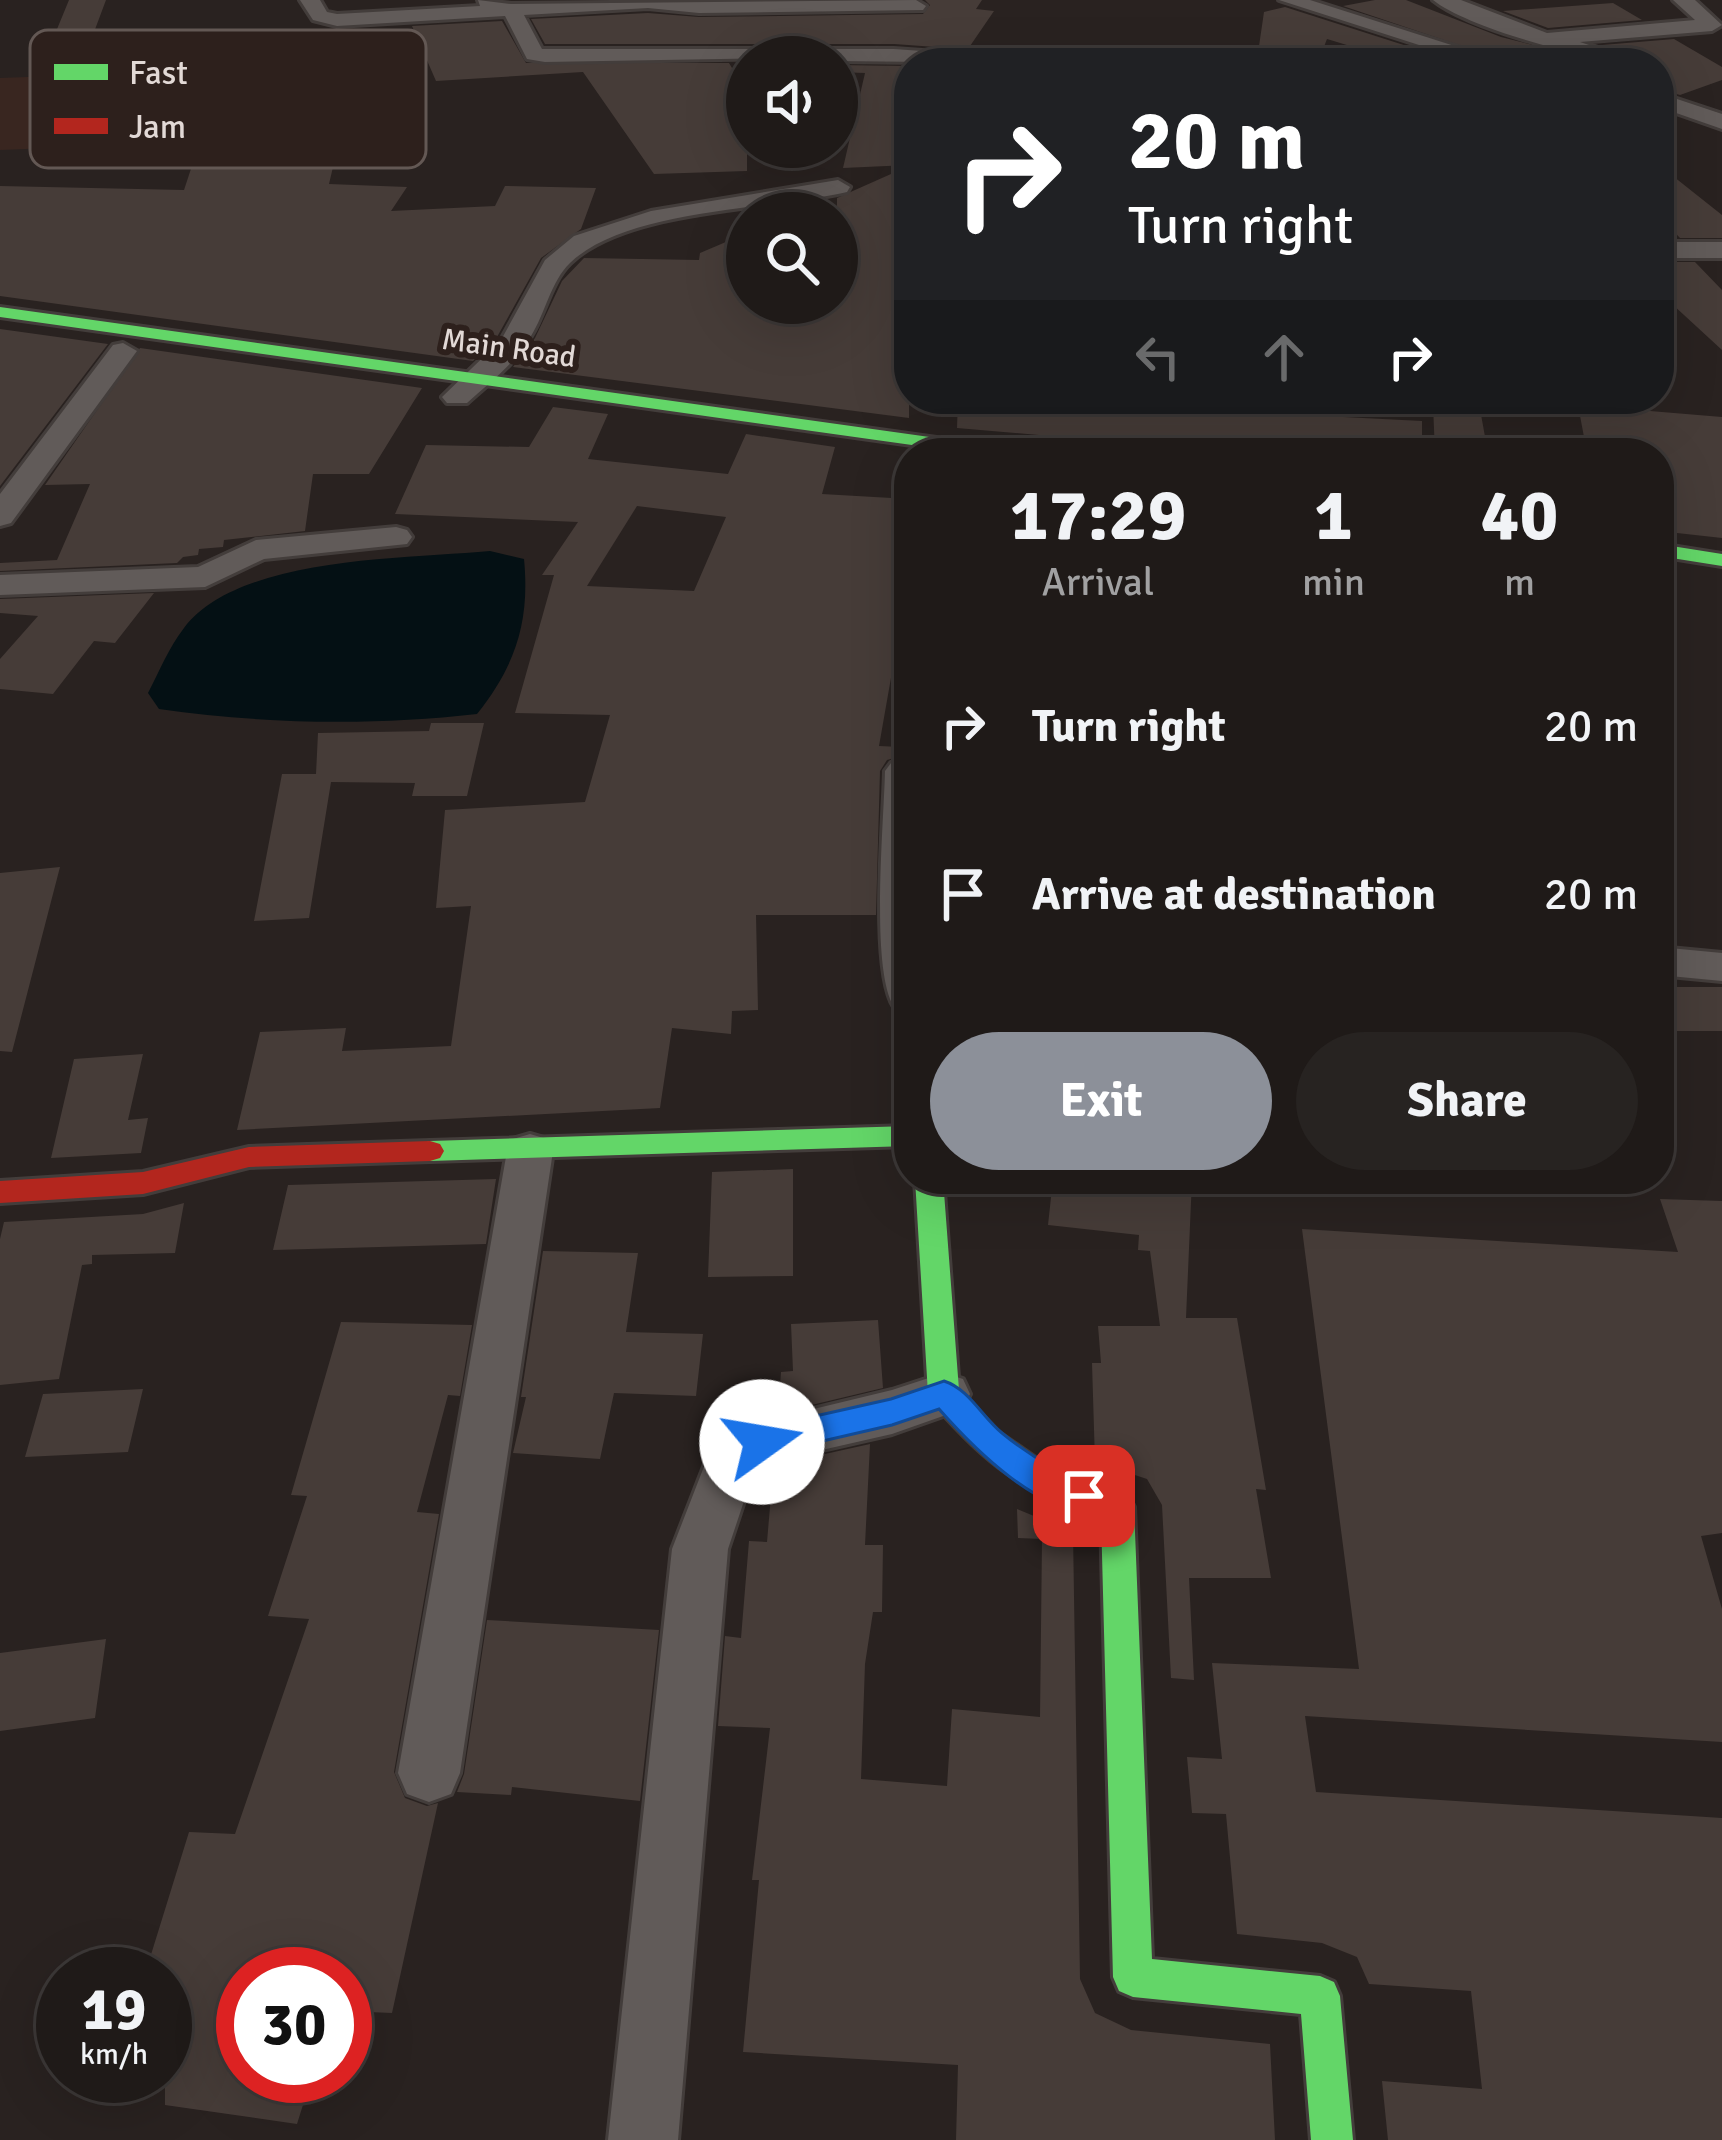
<!DOCTYPE html>
<style>
:root{--surface:#1f1a18;--page:#272321;--text:#f1f3f6;--muted:#a1a1a2;--line:#3c3837;--accent:#8c9099}
body{margin:0;font-family:Signika,sans-serif;background:var(--page);color:var(--text);height:100vh;display:flex;flex-direction:column;font-size:45px;white-space:nowrap}
*{box-sizing:border-box;margin:0}
p{font-size:39px;color:var(--muted)}
.icon{flex:none;width:66px;height:66px;fill:none;stroke:currentColor;stroke-width:2;stroke-linecap:round;stroke-linejoin:round}
.map{position:relative;flex:1;overflow:hidden}
.drawer{position:absolute;left:894px;top:438px;width:780px;height:756px;display:flex;flex-direction:column;background:var(--surface);border-radius:48px;box-shadow:0 12px 48px #0002,0 0 0 3px var(--line)}
.drawer>*{flex:none}
.banner{position:absolute;left:894px;top:48px;width:780px;height:366px;border-radius:48px;box-shadow:0 12px 48px #0002,0 0 0 3px var(--line);background:#202124;color:#fff;overflow:hidden}
.tools{position:absolute;left:726px;top:36px;display:grid;gap:24px}
.tools a{display:grid;place-items:center;width:132px;height:132px;border-radius:50%;background:var(--surface);box-shadow:0 12px 48px #0002,0 0 0 3px var(--line);font-size:60px}
.speed{position:absolute;left:36px;top:1947px;display:flex;gap:24px;font-size:60px;font-weight:700;text-align:center}
.speed>*{display:grid;place-content:center;width:156px;height:156px;border-radius:50%;background:var(--surface);box-shadow:0 12px 48px #0002,0 0 0 3px var(--line);line-height:1}
.speed small{font-size:30px;font-weight:400}
.speed .limit{border:18px solid #d22;background:#fff;color:#111}
.pin{position:absolute;display:grid;place-items:center;width:102px;height:102px;color:#fff;margin:-51px;border-radius:24px;box-shadow:0 6px 18px #0006}
.me{position:absolute;width:132px;margin:-66px;rotate:77deg;stroke-linejoin:round;filter:drop-shadow(0 0 9px #0008)}
.turn{display:flex;align-items:center;gap:42px;height:252px;padding:0 36px;font-size:54px}
.turn .icon{width:156px;height:156px;stroke-width:2.5}
.turn b{display:block;font-size:84px;line-height:102px}
.lanes{display:flex;align-items:center;height:114px;padding:0 36px;background:#0003;justify-content:center;gap:60px;direction:ltr}
.lanes .off{opacity:.35}
.eta{display:flex;justify-content:space-evenly;align-items:center;height:204px;text-align:center}
.eta b{font-size:72px;font-weight:700;line-height:84px}
.action{display:flex;gap:24px;margin-top:auto;padding:24px 36px}
.action a{flex:1;height:138px;border-radius:72px;background:var(--accent);color:#fff;font-size:48px;font-weight:700;line-height:138px;text-align:center}
.action a+a{background:var(--page);color:var(--text)}
ul{padding:0;list-style:none}
li{display:flex;align-items:center;gap:36px;height:168px;padding:0 36px}
li div{flex:1}
li b{display:block;font-size:45px}
li em{font-style:normal}
.map>svg:first-child{display:block}
.built{fill:#392620}
.water{fill:#041014}
.building{fill:#463c38;fill-rule:evenodd}
.lines{fill:none;stroke-linecap:round;stroke-linejoin:round}
.street-casing{stroke:#433d3b;stroke-width:6}
.fast-casing{stroke:#433d3b;stroke-width:6}
.jam-casing{stroke:#433d3b;stroke-width:6}
.street{fill:#615b59;fill-rule:evenodd}
.fast{fill:#63d668;fill-rule:evenodd}
.jam{fill:#b3261e;fill-rule:evenodd}
.route{fill:#1a73e8;stroke:#114b97;stroke-width:3}
.labels{text-anchor:middle;stroke-width:12;stroke-linejoin:round;paint-order:stroke}
.far-street-label{font-size:30px;fill:#e2d9d6;stroke:#2d201c}
.key{fill:#2d201c;stroke:#635854;stroke-width:3}
.key-label{font-size:33px;fill:#e2d9d6}
</style>
<div class="map">
<svg width="1722" height="2140" viewBox="0 0 1722 2140">
<rect width="100%" height="100%" fill="#292220"/>
<!-- built -->
<path class="built" d="M 136,73 L 139,83 L 238,80 L 211,142 L 0,150 L 0,78 Z"/>
<!-- water -->
<path class="water" d="M 490,551 L 524,559 C 530,621 516,665 477,714 C 372,726 264,724 159,709 L 148,693 C 159,672 169,647 184,628 C 238,556 405,559 490,551 Z"/>
<!-- building -->
<path class="building" d="M 69,0 L 106,0 L 75,83 L 34,85 Z
M 925,0 L 982,0 L 976,9 L 994,11 L 968,49 L 963,49 L 894,44 L 545,44 L 531,19 L 648,13 L 699,17 L 923,14 L 930,5 Z
M 1375,0 L 1406,0 L 1501,37 L 1603,63 L 1512,63 L 1343,6 Z
M 1613,3 L 1642,20 L 1548,28 L 1503,11 Z
M 1285,7 L 1460,63 L 1393,59 L 1327,39 L 1320,57 L 1258,53 L 1264,12 Z
M 502,21 L 526,63 L 729,63 L 747,93 L 747,171 L 654,174 L 583,72 L 436,81 L 412,26 Z
M 1674,39 L 1722,67 L 1722,80 L 1680,95 L 1659,89 L 1659,63 L 1602,45 Z
M 837,65 L 909,66 L 909,165 L 843,168 L 865,73 L 837,72 Z
M 293,90 L 279,147 L 338,146 L 329,184 L 407,187 L 391,211 L 495,206 L 505,186 L 596,188 L 581,229 L 541,258 L 497,337 L 473,361 L 0,296 L 0,186 L 184,190 L 216,93 Z
M 1659,165 L 1722,215 L 1722,238 L 1680,238 L 1659,216 Z
M 909,166 L 909,418 L 513,367 L 535,338 L 562,281 L 584,258 L 699,260 L 700,253 L 747,233 L 747,303 L 837,303 L 837,198 Z
M 1659,262 L 1695,262 L 1722,290 L 1722,350 L 1659,292 Z
M 0,329 L 108,344 L 0,486 Z
M 140,348 L 422,388 L 369,474 L 313,474 L 305,531 L 224,540 L 223,547 L 199,549 L 198,555 L 183,557 L 177,563 L 0,571 L 0,563 L 57,560 L 90,484 L 45,485 Z
M 958,399 L 1221,399 L 1227,411 L 1422,421 L 1422,453 L 1138,453 L 1137,448 L 1104,448 L 1103,443 L 1073,438 L 957,428 Z
M 1433,405 L 1480,409 L 1488,453 L 1435,453 Z
M 1578,405 L 1722,417 L 1722,538 L 1659,531 L 1659,453 L 1587,453 Z
M 553,407 L 608,414 L 588,459 L 728,474 L 746,434 L 835,447 L 822,494 L 909,499 L 892,620 L 901,621 L 879,746 L 901,747 L 901,756 L 887,760 L 880,771 L 876,915 L 756,915 L 758,1010 L 732,1011 L 731,1034 L 672,1028 L 660,1108 L 237,1130 L 260,1032 L 346,1028 L 342,1051 L 451,1046 L 471,906 L 436,908 L 445,810 L 585,802 L 610,715 L 515,713 L 554,575 L 542,575 L 578,522 L 395,514 L 426,445 L 529,447 ZM 637,506 L 726,517 L 694,591 L 587,586 Z
M 154,593 L 115,643 L 94,641 L 53,694 L 0,689 L 0,659 L 38,616 L 0,613 L 0,599 Z
M 431,723 L 484,723 L 467,796 L 412,796 L 415,783 L 331,782 L 309,918 L 254,921 L 282,774 L 316,774 L 318,733 L 429,731 Z
M 60,867 L 12,1052 L 0,1051 L 0,873 Z
M 1659,987 L 1722,987 L 1722,1031 L 1659,1031 Z
M 143,1054 L 128,1120 L 148,1118 L 141,1153 L 51,1158 L 74,1059 Z
M 793,1169 L 793,1276 L 708,1277 L 712,1172 Z
M 496,1179 L 486,1244 L 273,1250 L 288,1185 Z
M 1053,1179 L 1192,1179 L 1186,1318 L 1237,1318 L 1266,1490 L 1256,1489 L 1271,1578 L 1189,1578 L 1194,1680 L 1171,1678 L 1162,1505 L 1147,1479 L 1095,1462 L 1092,1363 L 1101,1363 L 1098,1326 L 1160,1326 L 1150,1251 L 1138,1250 L 1139,1235 L 1048,1225 Z
M 1660,1199 L 1722,1201 L 1722,1533 L 1701,1536 L 1722,1609 L 1722,1742 L 1305,1716 L 1316,1792 L 1722,1818 L 1722,2140 L 1388,2140 L 1382,2081 L 1482,2089 L 1471,1991 L 1369,1984 L 1357,1957 L 1322,1943 L 1237,1934 L 1226,1814 L 1192,1813 L 1187,1757 L 1222,1759 L 1212,1663 L 1359,1669 L 1302,1229 L 1678,1252 Z
M 184,1203 L 175,1253 L 92,1255 L 92,1264 L 82,1265 L 59,1379 L 0,1385 L 0,1239 L 4,1222 L 143,1214 Z
M 543,1251 L 638,1253 L 626,1332 L 703,1334 L 696,1396 L 614,1393 L 600,1459 L 513,1453 L 526,1397 L 521,1397 Z
M 878,1320 L 883,1388 L 778,1413 L 781,1372 L 793,1371 L 791,1324 Z
M 341,1322 L 472,1325 L 460,1396 L 448,1395 L 417,1512 L 439,1514 L 394,1772 L 405,1798 L 427,1806 L 438,1803 L 392,2013 L 345,2011 L 345,1974 L 243,1974 L 243,2076 L 312,2076 L 297,2124 L 165,2105 L 165,1974 L 145,1974 L 189,1832 L 235,1834 L 309,1619 L 268,1616 L 307,1496 L 291,1495 Z
M 143,1389 L 128,1452 L 25,1457 L 43,1394 Z
M 870,1444 L 865,1545 L 883,1545 L 882,1612 L 873,1612 L 865,1664 L 861,1779 L 947,1786 L 952,1709 L 1040,1717 L 1042,1539 L 1018,1538 L 1017,1509 L 1073,1532 L 1080,1979 L 1095,2013 L 1131,2030 L 1270,2044 L 1275,2140 L 956,2140 L 958,2065 L 743,2052 L 759,1880 L 752,1880 L 770,1728 L 718,1726 L 725,1636 L 741,1638 L 749,1541 L 767,1542 L 773,1472 L 780,1464 Z
M 487,1620 L 659,1630 L 640,1801 L 512,1787 L 511,1795 L 457,1792 L 464,1774 Z
M 106,1639 L 95,1718 L 0,1731 L 0,1653 Z"/>
<g class="lines">
<defs>
<path id="street" d="M 300,0 L 320,0 L 327,12 L 337,14 L 480,6 L 478,0 L 511,4 L 916,0 L 926,6 L 923,10 L 699,13 L 648,8 L 524,15 L 542,49 L 894,49 L 1007,57 L 1018,63 L 837,61 L 837,57 L 545,62 L 527,59 L 505,16 L 337,26 L 313,20 Z
M 1279,0 L 1310,0 L 1508,63 L 1475,63 Z
M 1433,0 L 1461,0 L 1547,33 L 1695,20 L 1673,0 L 1695,0 L 1722,25 L 1712,31 L 1580,42 L 1644,63 C 1596,63 1469,29 1433,0 Z
M 1659,93 L 1722,114 L 1722,129 L 1659,107 Z
M 838,180 L 850,187 L 847,192 C 771,210 627,208 570,263 C 551,281 545,314 531,336 C 515,364 490,382 467,403 L 447,403 L 442,397 L 501,340 L 545,260 L 574,236 L 651,211 Z
M 1659,242 L 1722,242 L 1722,258 L 1659,258 Z
M 123,343 L 137,351 L 11,523 L 0,526 L 0,494 L 113,345 Z
M 396,527 L 407,530 L 412,537 L 407,544 L 264,559 L 205,587 L 0,595 L 0,575 L 198,567 L 256,540 Z
M 904,760 L 909,760 L 909,1011 L 894,1007 C 870,969 884,822 885,771 L 891,763 Z
M 1659,947 L 1722,953 L 1722,981 L 1659,975 Z
M 530,1134 L 547,1139 L 553,1151 L 460,1773 L 451,1794 L 429,1802 L 407,1794 L 398,1773 L 507,1151 L 513,1139 Z
M 944,1373 L 963,1379 L 970,1394 L 963,1409 L 892,1434 L 778,1460 L 747,1492 L 728,1549 L 678,2140 L 608,2140 L 672,1549 L 705,1464 L 743,1426 L 892,1390 Z"/>
<path id="fast" d="M 0,307 L 1008,448 L 1017,453 L 969,453 L 0,317 Z
M 1659,544 L 1722,554 L 1722,566 L 1659,556 Z
M 909,1126 L 909,1146 L 430,1161 L 420,1158 L 416,1151 L 420,1144 L 430,1141 Z
M 915,1179 L 943,1179 L 959,1390 L 998,1432 L 1060,1475 L 1129,1497 L 1134,1507 L 1152,1959 L 1320,1976 L 1334,1982 L 1340,1996 L 1353,2140 L 1311,2140 L 1301,2014 L 1133,1997 L 1119,1991 L 1113,1977 L 1101,1516 C 1019,1490 990,1466 933,1403 L 928,1394 Z"/>
<path id="jam" d="M 430,1141 L 440,1144 L 444,1151 L 440,1158 L 430,1161 L 249,1167 L 143,1194 L 0,1203 L 0,1181 L 143,1172 L 249,1147 Z"/>
</defs>
<!-- street casing -->
<use href="#street" class="street-casing"/>
<!-- fast casing -->
<use href="#fast" class="fast-casing"/>
<!-- jam casing -->
<use href="#jam" class="jam-casing"/>
<!-- street -->
<use href="#street" class="street"/>
<!-- fast -->
<use href="#fast" class="fast"/>
<!-- jam -->
<use href="#jam" class="jam"/>
</g>
<!-- route -->
<path class="route" d="M 944,1381 C 969,1389 982,1417 1002,1433 C 1031,1457 1060,1474 1095,1486 L 1100,1496 L 1095,1506 C 1046,1524 968,1442 939,1409 L 892,1425 L 762,1455 L 751,1451 L 746,1442 L 751,1432 L 762,1428 L 891,1399 Z"/>
<g class="labels">
<!-- far-street labels -->
<g class="far-street-label">
<text transform="translate(509 348) rotate(8)" y="10">Main Road</text>
</g>
</g>
<!-- legend -->
<rect x="30" y="30" width="396" height="138" rx="18" class="key"/>
<rect x="54" y="64" width="54" height="16" fill="#63d668"/>
<rect x="54" y="118" width="54" height="16" fill="#b3261e"/>
<g class="key-label">
<text x="129" y="84">Fast</text>
<text x="129" y="138">Jam</text>
</g>
</svg>
<div class="tools">
<a><svg class="icon" aria-label="sound" viewBox="0 0 24 24"><path d="M4 9h4l5-4v14l-5-4H4zM17 9q2 3 0 6"/></svg></a>
<a><svg class="icon" aria-label="search" viewBox="0 0 24 24"><circle cx="10" cy="10" r="6"/><path d="M15 15l6 6"/></svg></a>
</div>
<div class="speed"><div>19<small>km/h</small></div><div class="limit">30</div></div>
<div class="pin" style="left:1084px;top:1496px;background:#d93025"><svg class="icon" aria-label="arrive" viewBox="0 0 24 24"><path d="M6 21V4h12l-3 4 3 4H6"/></svg></div>
<svg class="me" style="left:762px;top:1442px" viewBox="-20 -20 40 40"><circle r="19" fill="#fff"/><path d="M0-13L10 11 0 6-10 11z" fill="#1a73e8"/></svg>
<div class="banner">
<div class="turn"><svg class="icon" aria-label="right" viewBox="0 0 24 24"><path d="M7 20v-9h11M14 6l5 5-5 5"/></svg><div><b>20 m</b>Turn right</div></div>
<div class="lanes"><svg class="icon off" aria-label="left" viewBox="0 0 24 24"><path d="M17 20v-9H6M10 6l-5 5 5 5"/></svg><svg class="icon off" aria-label="ahead" viewBox="0 0 24 24"><path d="M12 20V5M6 11l6-6 6 6"/></svg><svg class="icon" aria-label="right" viewBox="0 0 24 24"><path d="M7 20v-9h11M14 6l5 5-5 5"/></svg></div>
</div>
<section class="drawer">
<div class="eta">
<div><b>17:29</b><p>Arrival</p></div>
<div><b>1</b><p>min</p></div>
<div><b>40</b><p>m</p></div>
</div>
<ul>
<li><svg class="icon" aria-label="right" viewBox="0 0 24 24"><path d="M7 20v-9h11M14 6l5 5-5 5"/></svg><div><b>Turn right</b></div><em>20 m</em></li>
<li><svg class="icon" aria-label="arrive" viewBox="0 0 24 24"><path d="M6 21V4h12l-3 4 3 4H6"/></svg><div><b>Arrive at destination</b></div><em>20 m</em></li>
</ul>
<div class="action"><a>Exit</a><a>Share</a></div>
</section>
</div>
